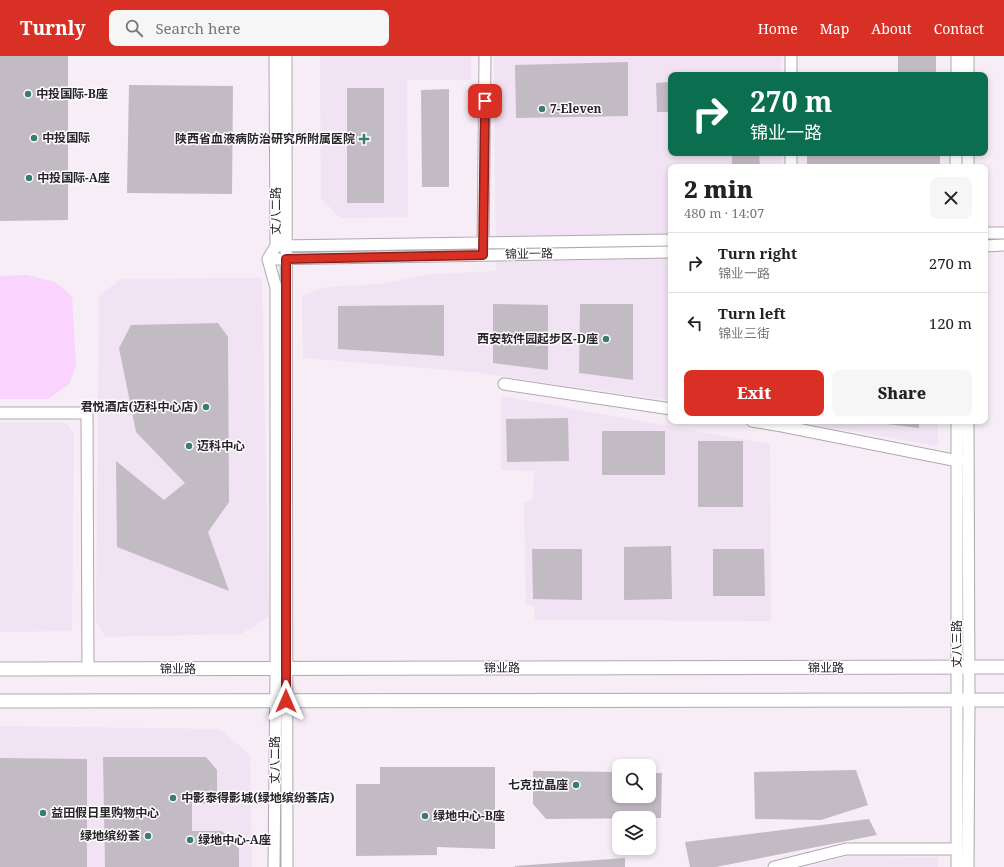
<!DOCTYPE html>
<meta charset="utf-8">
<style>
:root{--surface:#fff;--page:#f6f6f6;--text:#222;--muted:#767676;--line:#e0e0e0;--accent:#d93025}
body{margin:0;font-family:"Noto Serif","Noto Sans SC",serif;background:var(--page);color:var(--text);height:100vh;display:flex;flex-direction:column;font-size:15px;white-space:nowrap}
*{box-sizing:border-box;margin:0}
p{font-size:13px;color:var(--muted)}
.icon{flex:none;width:22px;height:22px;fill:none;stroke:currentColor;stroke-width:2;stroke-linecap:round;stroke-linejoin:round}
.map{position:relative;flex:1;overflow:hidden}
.panel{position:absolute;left:668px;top:108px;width:320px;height:260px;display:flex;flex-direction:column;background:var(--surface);border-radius:8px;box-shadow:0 2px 6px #0003}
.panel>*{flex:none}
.banner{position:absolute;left:668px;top:16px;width:320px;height:84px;border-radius:8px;box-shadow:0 2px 6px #0003;background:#0b6e4f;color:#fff;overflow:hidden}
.tools{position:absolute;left:612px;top:703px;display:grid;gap:8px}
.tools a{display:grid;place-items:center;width:44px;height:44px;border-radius:8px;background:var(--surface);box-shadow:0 2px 6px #0003;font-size:20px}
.pin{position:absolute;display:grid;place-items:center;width:34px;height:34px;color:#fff;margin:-17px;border-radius:8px;box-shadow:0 2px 6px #0006}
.me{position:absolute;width:44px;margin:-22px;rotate:0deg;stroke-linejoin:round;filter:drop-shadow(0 0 3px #0008)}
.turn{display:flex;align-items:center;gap:14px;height:84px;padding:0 16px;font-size:18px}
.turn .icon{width:52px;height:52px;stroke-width:2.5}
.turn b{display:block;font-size:28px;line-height:34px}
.round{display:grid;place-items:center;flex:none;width:42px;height:42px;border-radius:8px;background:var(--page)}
.overview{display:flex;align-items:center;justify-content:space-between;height:68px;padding:0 16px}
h1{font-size:24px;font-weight:800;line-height:30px}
.button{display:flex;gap:8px;margin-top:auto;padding:8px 16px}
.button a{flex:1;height:46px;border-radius:8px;background:var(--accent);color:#fff;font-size:16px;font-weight:800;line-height:46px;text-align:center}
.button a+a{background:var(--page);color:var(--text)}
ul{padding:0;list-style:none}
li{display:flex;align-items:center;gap:12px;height:60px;padding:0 16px;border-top:1px solid var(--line)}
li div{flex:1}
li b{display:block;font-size:15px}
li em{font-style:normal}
header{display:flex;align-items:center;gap:24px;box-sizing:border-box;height:56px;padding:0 20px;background:var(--accent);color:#fff}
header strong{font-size:19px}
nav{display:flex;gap:22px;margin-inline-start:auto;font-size:14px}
.search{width:280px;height:36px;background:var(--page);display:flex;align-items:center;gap:10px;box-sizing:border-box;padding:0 14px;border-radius:8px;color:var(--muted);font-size:15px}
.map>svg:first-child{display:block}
.built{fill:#f1e3f3}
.green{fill:#fad3ff}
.building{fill:#c3bbc4}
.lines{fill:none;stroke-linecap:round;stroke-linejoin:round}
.minor-casing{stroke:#b0a8b1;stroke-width:13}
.major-casing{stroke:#b0a8b1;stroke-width:15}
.minor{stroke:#fff;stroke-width:11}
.major{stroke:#fff;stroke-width:13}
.route-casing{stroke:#8d1f18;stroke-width:10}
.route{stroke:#d93025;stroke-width:7}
.poi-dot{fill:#3a7d6f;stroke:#fffdff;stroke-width:1.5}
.labels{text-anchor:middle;stroke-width:3;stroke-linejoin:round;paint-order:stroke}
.poi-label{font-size:12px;font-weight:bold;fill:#282528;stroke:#fffdff;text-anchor:start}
.street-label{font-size:12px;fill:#282528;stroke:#fffdff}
</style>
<header>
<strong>Turnly</strong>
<div class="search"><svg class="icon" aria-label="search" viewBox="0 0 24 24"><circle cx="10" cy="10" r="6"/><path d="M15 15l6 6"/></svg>Search here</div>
<nav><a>Home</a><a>Map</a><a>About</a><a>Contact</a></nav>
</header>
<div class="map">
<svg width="1004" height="811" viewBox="0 0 1004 811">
<rect width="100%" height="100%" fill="#f6edf6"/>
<!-- built -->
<path class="built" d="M 320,0 L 471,0 L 471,24 L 407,24 L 408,161 L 340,162 L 321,142 Z
M 494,0 L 781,0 L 781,19 L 671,19 L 671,97 L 781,97 L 781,111 L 671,111 L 671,345 L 473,316 L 303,302 L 302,239 L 328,231 L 378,228 L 434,218 L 496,215 Z
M 262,222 L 269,561 L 241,578 L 106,581 L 96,567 L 99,240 L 121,223 Z
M 501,340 L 770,388 L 771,565 L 535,564 L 534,550 L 526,550 L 524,447 L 533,442 L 534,415 L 501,414 Z
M 794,365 L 938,365 L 938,390 Z
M 0,367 L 66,367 L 74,377 L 72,575 L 0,576 Z
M 0,670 L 220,673 L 250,699 L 252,811 L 0,811 Z
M 850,800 L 938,801 L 938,811 L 808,811 Z"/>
<!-- green -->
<path class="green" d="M 27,219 L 55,226 L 72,240 L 76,310 L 69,328 L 48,343 L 0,343 L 0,220 Z"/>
<!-- building -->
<path class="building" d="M 0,0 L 68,0 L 68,164 L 0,165 Z
M 898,0 L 936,0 L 936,19 L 898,19 Z
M 628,6 L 628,60 L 516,62 L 515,9 Z
M 671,26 L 671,56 L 657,56 L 656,27 Z
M 129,29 L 233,30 L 232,138 L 127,137 Z
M 347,32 L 384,32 L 384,147 L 347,147 Z
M 449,33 L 449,131 L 422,131 L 421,34 Z
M 732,97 L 759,97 L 760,111 L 732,111 Z
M 807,97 L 940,97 L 940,111 L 807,111 Z
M 493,248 L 548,249 L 548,314 L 493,307 Z
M 580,248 L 633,248 L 633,324 L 579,317 Z
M 668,248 L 671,249 L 671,330 L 669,330 Z
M 444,249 L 444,300 L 338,293 L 338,250 Z
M 218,267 L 228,281 L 229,446 L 208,476 L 229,535 L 117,491 L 116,405 L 164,444 L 185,427 L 136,376 L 119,292 L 131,269 Z
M 568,362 L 569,405 L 507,406 L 506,363 Z
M 871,365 L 919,365 L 919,372 L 871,366 Z
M 602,375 L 665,375 L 665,419 L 602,419 Z
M 698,385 L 743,385 L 743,451 L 698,451 Z
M 671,490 L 672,543 L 624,544 L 624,491 Z
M 532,493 L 582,493 L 582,544 L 533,543 Z
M 713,493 L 764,493 L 765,540 L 713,540 Z
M 103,701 L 206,701 L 217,714 L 217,748 L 192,747 L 192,775 L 222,775 L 239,793 L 239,811 L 105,811 Z
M 0,702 L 87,703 L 87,811 L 0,811 Z
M 380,711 L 495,711 L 495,793 L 437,791 L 437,799 L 356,800 L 356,728 L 380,728 Z
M 856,714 L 868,749 L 821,764 L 755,763 L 754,716 Z
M 533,715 L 619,716 L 619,740 L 649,740 L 649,717 L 662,717 L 661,762 L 546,763 L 533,748 Z
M 869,763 L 877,779 L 716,811 L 690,811 L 685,786 Z
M 625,802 L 625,811 L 515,811 L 515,810 Z"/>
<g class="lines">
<defs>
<path id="minor" d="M 286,0 L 287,811
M 968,0 L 968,19
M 791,19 L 791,0
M 957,19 L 957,0
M 968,97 L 968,111
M 791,111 L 791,97
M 956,111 L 956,97
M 985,177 L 1004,177
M 280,190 L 671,184
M 985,190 L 1004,189
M 483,193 L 485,0
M 268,203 L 671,196
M 504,328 L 671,353
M 0,357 L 87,357 L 88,613
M 752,365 L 782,370 L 958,405
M 274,811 L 276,613 L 276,232 L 268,203 L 276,190 L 275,0
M 774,811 L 846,793 L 957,793
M 957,811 L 957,365
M 968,811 L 969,644 L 968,365"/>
<path id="major" d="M 0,613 L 1004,611
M 0,645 L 1004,644"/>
</defs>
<!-- minor casing -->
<use href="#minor" class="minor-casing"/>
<!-- major casing -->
<use href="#major" class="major-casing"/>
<!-- minor -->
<use href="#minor" class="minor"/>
<!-- major -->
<use href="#major" class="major"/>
</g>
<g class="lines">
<defs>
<path id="route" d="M 286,645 L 286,203 L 483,199 L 485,45"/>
</defs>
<!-- route casing -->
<use href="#route" class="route-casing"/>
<!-- route -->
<use href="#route" class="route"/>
</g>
<!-- markers -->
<g class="poi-dot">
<circle cx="28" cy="38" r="4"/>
<circle cx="542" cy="53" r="4"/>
<circle cx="34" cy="82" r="4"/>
<path d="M362 77h4v4h4v4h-4v4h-4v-4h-4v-4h4z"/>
<circle cx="29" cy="122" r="4"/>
<circle cx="606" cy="283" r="4"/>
<circle cx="206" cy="351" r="4"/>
<circle cx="189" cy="390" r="4"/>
<circle cx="576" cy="729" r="4"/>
<circle cx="173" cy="742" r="4"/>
<circle cx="43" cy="757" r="4"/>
<circle cx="425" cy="760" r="4"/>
<circle cx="148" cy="780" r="4"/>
<circle cx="190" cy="784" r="4"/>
</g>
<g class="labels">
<!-- poi labels -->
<g class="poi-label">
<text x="36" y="42">中投国际-B座</text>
<text x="550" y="57">7-Eleven</text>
<text x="42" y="86">中投国际</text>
<text x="355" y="87" text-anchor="end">陕西省血液病防治研究所附属医院</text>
<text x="37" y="126">中投国际-A座</text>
<text x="598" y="287" text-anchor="end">西安软件园起步区-D座</text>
<text x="198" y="355" text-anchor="end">君悦酒店(迈科中心店)</text>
<text x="197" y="394">迈科中心</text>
<text x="568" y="733" text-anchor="end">七克拉晶座</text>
<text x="181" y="746">中影泰得影城(绿地缤纷荟店)</text>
<text x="51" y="761">益田假日里购物中心</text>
<text x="433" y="764">绿地中心-B座</text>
<text x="140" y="784" text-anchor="end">绿地缤纷荟</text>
<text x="198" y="788">绿地中心-A座</text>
</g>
<!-- street labels -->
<g class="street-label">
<text transform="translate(276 155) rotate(-90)" y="4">丈八二路</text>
<text transform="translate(529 198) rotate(-1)" y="4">锦业一路</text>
<text transform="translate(957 588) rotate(-90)" y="4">丈八三路</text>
<text x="502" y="616">锦业路</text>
<text x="826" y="616">锦业路</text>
<text x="178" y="617">锦业路</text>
<text transform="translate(275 704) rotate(-90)" y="4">丈八二路</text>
</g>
</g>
</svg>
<div class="tools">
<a><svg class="icon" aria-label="search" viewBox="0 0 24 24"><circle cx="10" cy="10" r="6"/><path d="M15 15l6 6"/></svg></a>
<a><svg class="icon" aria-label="layers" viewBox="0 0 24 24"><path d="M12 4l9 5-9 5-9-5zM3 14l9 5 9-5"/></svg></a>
</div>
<div class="pin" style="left:485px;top:45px;background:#d93025"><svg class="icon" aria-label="arrive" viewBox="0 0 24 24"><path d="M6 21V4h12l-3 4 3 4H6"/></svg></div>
<svg class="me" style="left:286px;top:645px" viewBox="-20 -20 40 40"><path d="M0-17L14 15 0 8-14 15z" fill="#d93025" stroke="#fff" stroke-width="4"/></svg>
<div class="banner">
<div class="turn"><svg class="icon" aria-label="right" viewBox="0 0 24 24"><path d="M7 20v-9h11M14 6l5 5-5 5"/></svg><div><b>270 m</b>锦业一路</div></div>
</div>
<section class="panel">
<div class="overview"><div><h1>2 min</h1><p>480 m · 14:07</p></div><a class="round"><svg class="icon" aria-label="close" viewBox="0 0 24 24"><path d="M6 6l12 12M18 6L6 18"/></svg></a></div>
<ul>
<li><svg class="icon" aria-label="right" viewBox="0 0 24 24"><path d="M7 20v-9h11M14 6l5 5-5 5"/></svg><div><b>Turn right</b><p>锦业一路</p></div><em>270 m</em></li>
<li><svg class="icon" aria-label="left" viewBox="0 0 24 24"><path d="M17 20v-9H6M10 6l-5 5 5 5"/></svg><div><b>Turn left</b><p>锦业三街</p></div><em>120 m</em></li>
</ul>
<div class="button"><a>Exit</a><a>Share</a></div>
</section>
</div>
